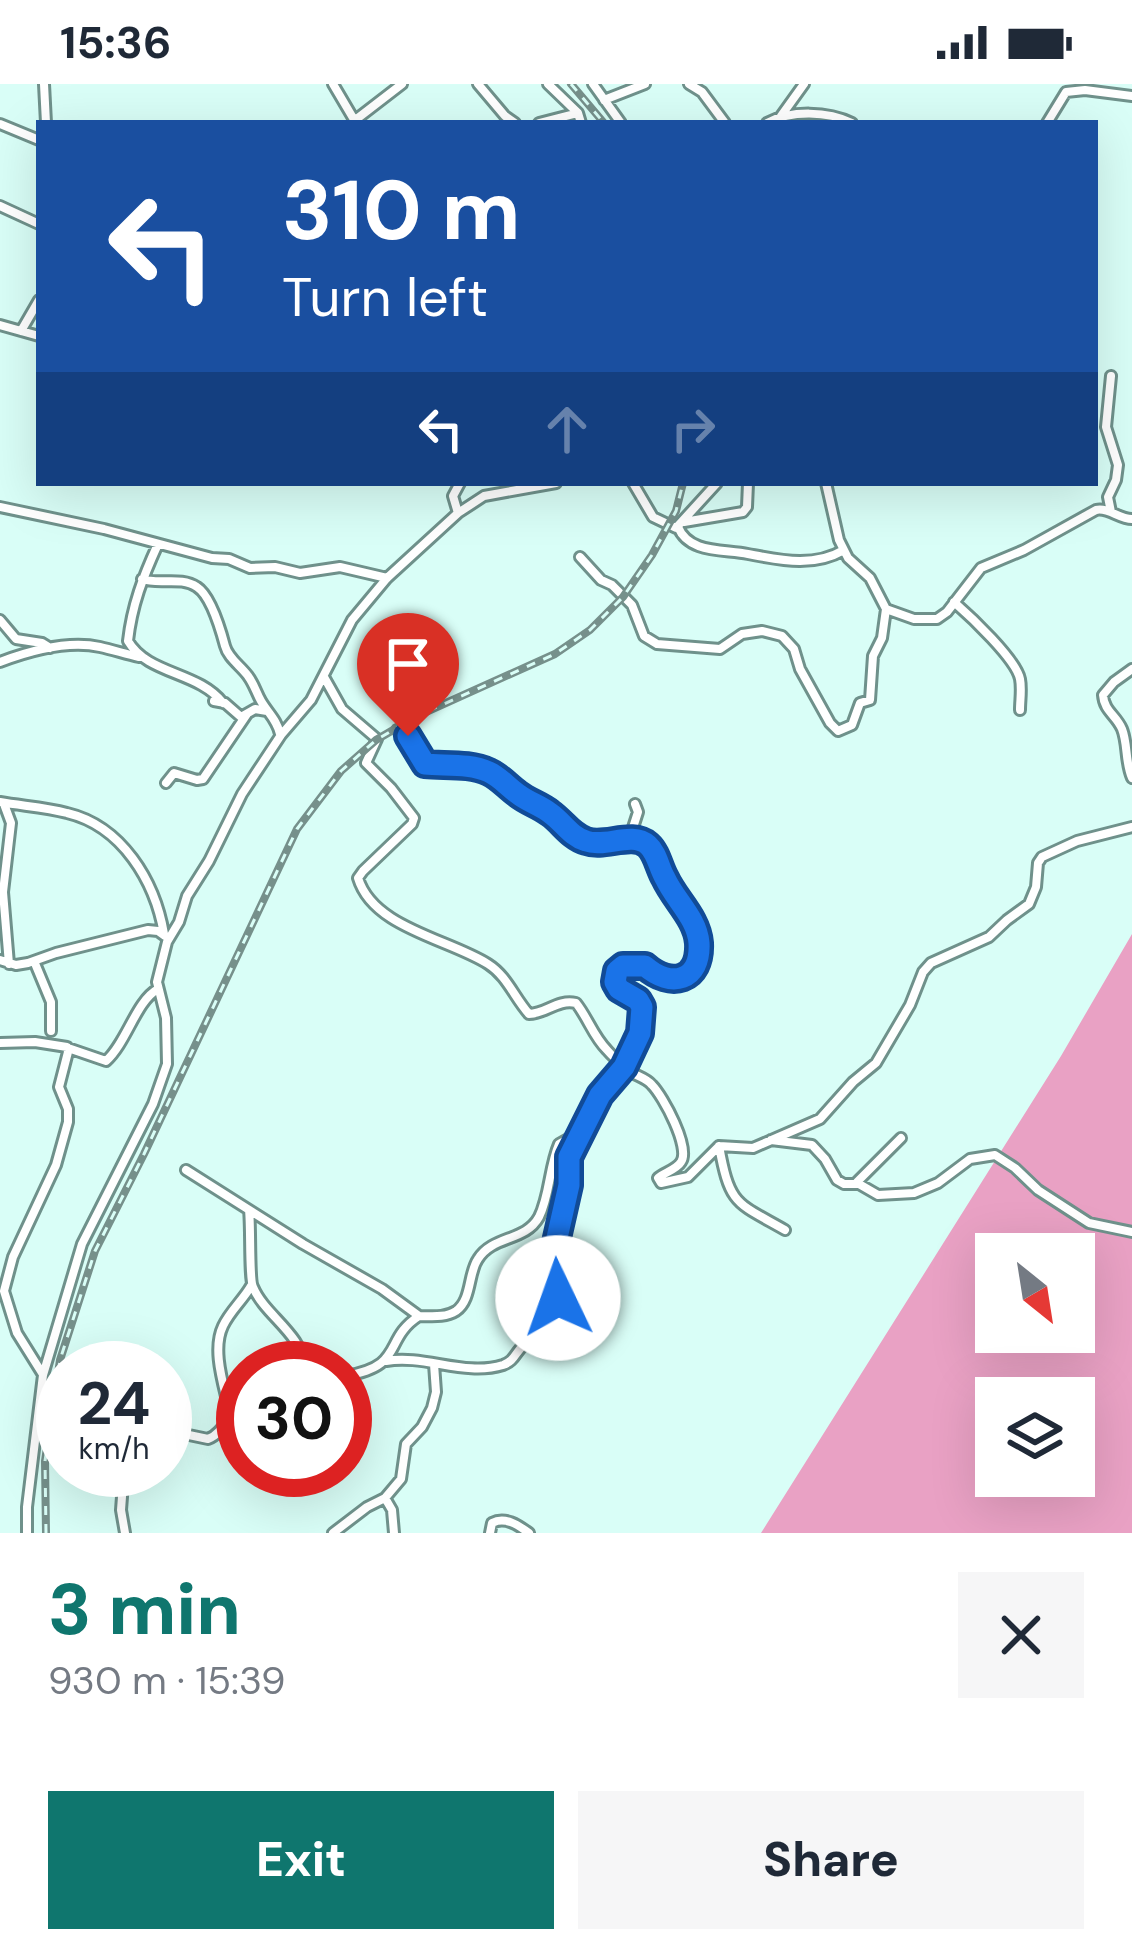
<!DOCTYPE html>
<meta charset="utf-8">
<style>
:root{--surface:#fff;--page:#f6f6f7;--text:#1f2937;--muted:#747a83;--accent:#0f766e}
body{margin:0;font-family:"DM Sans",sans-serif;background:var(--page);color:var(--text);height:100vh;display:flex;flex-direction:column;font-size:45px;white-space:nowrap}
*{box-sizing:border-box;margin:0}
p{font-size:39px;color:var(--muted)}
.icon{flex:none;width:66px;height:66px;fill:none;stroke:currentColor;stroke-width:2;stroke-linecap:round;stroke-linejoin:round}
.map{position:relative;height:1449px;overflow:hidden}
.panel{display:flex;flex-direction:column;background:var(--surface);flex:1}
.panel>*{flex:none}
.top-card{position:absolute;left:36px;top:36px;width:1062px;height:366px;border-radius:0px;box-shadow:0 12px 48px #0002;background:#1a4fa0;color:#fff;overflow:hidden}
.needle{width:78px;rotate:150deg}
.buttons{position:absolute;left:975px;top:1149px;display:grid;gap:24px}
.buttons a{display:grid;place-items:center;width:120px;height:120px;border-radius:0px;background:var(--surface);box-shadow:0 12px 48px #0002;font-size:60px}
.speed{position:absolute;left:36px;top:1257px;display:flex;gap:24px;font-size:60px;font-weight:700;text-align:center}
.speed>*{display:grid;place-content:center;width:156px;height:156px;border-radius:50%;background:var(--surface);box-shadow:0 12px 48px #0002;line-height:1}
.speed small{font-size:30px;font-weight:400}
.speed .limit{border:18px solid #d22;background:#fff;color:#111}
.pin{position:absolute;display:grid;place-items:center;width:102px;height:102px;color:#fff;margin:-123px -51px;border-radius:50% 50% 50% 0;rotate:-45deg;box-shadow:0 0 12px #0007}
.pin .icon{rotate:45deg}
.me{position:absolute;width:132px;margin:-66px;rotate:357deg;stroke-linejoin:round;filter:drop-shadow(0 0 9px #0008)}
.turn{display:flex;align-items:center;gap:42px;height:252px;padding:0 48px;font-size:54px}
.turn .icon{width:156px;height:156px;stroke-width:2.5}
.turn b{display:block;font-size:84px;line-height:102px}
.lanes{display:flex;align-items:center;height:114px;padding:0 48px;background:#0003;justify-content:center;gap:60px;direction:ltr}
.lanes .off{opacity:.35}
.round{display:grid;place-items:center;flex:none;width:126px;height:126px;border-radius:0px;background:var(--page)}
.overview{display:flex;align-items:center;justify-content:space-between;height:204px;padding:0 48px}
h1{font-size:72px;font-weight:800;line-height:90px;color:var(--accent)}
.button{display:flex;gap:24px;margin-top:auto;padding:24px 48px}
.button a{flex:1;height:138px;border-radius:0px;background:var(--accent);color:#fff;font-size:48px;font-weight:800;line-height:138px;text-align:center}
.button a+a{background:var(--page);color:var(--text)}
.status{display:flex;justify-content:space-between;align-items:center;height:84px;padding:0 60px;background:var(--surface);direction:ltr}
.status svg{height:33px;fill:currentColor}
.map>svg:first-child{display:block}
.forest{fill:#e9a1c4;fill-rule:evenodd}
.lines{fill:none;stroke-linecap:round;stroke-linejoin:round}
.minor-casing{stroke:#6f918b;stroke-width:14}
.minor{stroke:#fff;stroke-width:8}
.rail-casing{stroke:#76908b;stroke-width:8}
.rail{stroke:#d9fef7;stroke-width:3;stroke-dasharray:9;stroke-linecap:butt}
.route-casing{stroke:#114b97;stroke-width:30}
.route{stroke:#1a73e8;stroke-width:21}
</style>
<div class="status"><b>15:36</b><svg viewBox="0 0 49 12"><path d="M0 12V9h3v3zM5 12V6h3v6zM10 12V3h3v9zM15 12V0h3v12zM26 1h20v11H26zM47 4h2v5h-2z"/></svg></div>
<div class="map">
<svg width="1132" height="1449" viewBox="0 0 1132 1449">
<rect width="100%" height="100%" fill="#d9fef7"/>
<!-- forest -->
<path class="forest" d="M 1132,850 L 1132,1449 L 761,1449 L 1061,972 ZM 996,1170 L 1074,1170 L 1074,1248 L 996,1248 ZM 996,1314 L 1074,1314 L 1074,1392 L 996,1392 Z"/>
<g class="lines">
<defs>
<path id="minor" d="M 44,0 L 46,39
M 333,0 L 356,39
M 478,0 L 505,32 L 515,39
M 548,0 L 578,29 L 581,39
M 593,0 L 621,39
M 689,0 L 702,8 L 725,39
M 604,16 L 645,0
M 781,32 L 804,0
M 354,37 L 402,0
M 539,39 L 578,29
M 767,39 C 791,26 828,27 852,39
M 1047,39 L 1066,8 L 1085,6 L 1132,12
M 0,40 L 39,56
M 0,122 L 39,140
M 0,241 L 39,252
M 21,247 L 39,216
M 1111,292 L 1106,343 L 1118,381 L 1116,396 L 1108,413 L 1111,428
M 633,399 L 653,433 L 676,444 L 717,399
M 826,399 L 839,456 L 848,474 L 870,494 L 886,525 L 914,535 L 937,535 L 947,528 L 981,484 L 1024,466 L 1096,426 C 1108,423 1119,435 1132,435
M 0,423 L 104,445 L 212,474 L 229,475 L 250,484 L 275,483 L 300,489 L 340,483 L 387,494
M 458,429 L 453,412 L 460,399
M 684,438 L 743,428 L 747,423 L 748,399
M 678,443 C 689,470 724,465 748,470 C 780,476 813,484 844,466
M 158,460 C 143,493 132,521 128,557 C 148,591 198,587 223,619
M 580,473 L 601,496 L 612,501 L 632,521 L 644,552 L 657,560 L 720,565 L 742,550 L 762,547 L 782,552 L 794,565 L 800,585 L 830,639 L 838,647 L 852,641 L 860,619 L 870,616 L 873,572 L 882,554 L 886,525
M 142,495 C 159,501 181,492 197,503 C 211,512 221,547 225,562 C 228,574 241,582 248,592 C 254,600 256,608 261,617 C 268,629 277,636 280,650
M 954,518 C 970,532 1016,575 1020,595 C 1022,605 1020,616 1020,626
M 0,536 L 16,555 L 42,559 L 50,564
M 0,578 C 29,567 68,556 100,563 C 113,566 126,570 139,573
M 1132,585 L 1114,598 L 1103,611 C 1104,627 1116,631 1122,645 C 1128,660 1125,678 1132,694
M 324,593 L 342,625 L 377,655 L 366,679 L 391,704 L 414,734 L 412,740 L 363,787 L 358,794 C 373,844 449,855 488,880 C 507,892 514,913 529,930 C 546,930 557,915 576,919 C 588,934 593,952 607,966 C 613,973 621,980 628,986 C 635,992 645,993 652,1001 C 663,1012 691,1064 681,1078 C 677,1085 664,1089 658,1094 L 661,1099 L 688,1093 L 719,1062 L 753,1064 L 820,1035 L 853,998 L 876,979 L 910,921 L 923,888 L 931,879 L 989,853 L 1007,836 L 1029,820 L 1036,803 L 1038,779 L 1042,773 L 1077,757 L 1132,743
M 214,617 L 225,619 L 241,633 L 255,625 L 267,627
M 166,699 L 174,689 L 197,696 L 203,695 L 247,630
M 0,718 C 22,722 45,723 67,729 C 122,742 155,797 164,850
M 4,720 L 11,739 L 3,808 L 9,880
M 629,756 L 638,728 L 635,720
M 0,876 L 16,881 L 28,879 L 56,869 L 148,846 L 158,847 L 165,852
M 34,877 L 51,918 L 51,947
M 0,959 L 35,958 L 67,963 L 68,968 L 59,1003 L 68,1025 L 68,1038 L 56,1081 L 13,1173 L 4,1207 L 17,1249 L 42,1289
M 68,964 L 106,977 C 127,958 136,917 158,905
M 771,1056 L 812,1061 L 825,1075 L 837,1096 L 844,1100 L 859,1100 L 878,1111 L 914,1109 L 938,1099 L 970,1075 L 995,1071 L 1015,1084 L 1038,1106 L 1089,1139 L 1132,1148
M 719,1062 C 730,1122 736,1118 785,1146
M 186,1086 L 303,1160 L 382,1205 L 419,1232
M 857,1098 L 901,1054
M 249,1126 C 251,1142 249,1196 253,1203 C 265,1232 302,1249 305,1284
M 386,1277 C 425,1270 464,1293 503,1281 C 515,1277 515,1268 524,1261 C 531,1254 541,1251 549,1245 L 561,1201 L 554,1167 L 569,1101 L 569,1073 L 600,1011 L 624,983 L 640,949 L 642,923 L 638,916 L 619,905 L 615,898 L 617,887 L 623,882 L 645,882 L 657,892 L 672,897 L 683,894 L 696,877 L 699,860 L 694,841 L 666,797 L 650,763 L 633,756 L 604,760 L 586,758 L 577,754 L 550,729 L 516,709 L 490,688 L 457,682 L 425,680 L 408,652 L 397,646
M 345,1292 C 406,1282 382,1256 419,1232 C 431,1232 445,1234 456,1227 C 472,1216 468,1189 478,1175 C 493,1151 525,1158 539,1133 C 550,1111 549,1083 559,1060 L 582,1047
M 230,1330 C 225,1304 211,1267 223,1242 C 230,1227 243,1216 251,1202
M 165,1346 L 208,1355 C 224,1349 228,1329 243,1319
M 124,1386 L 121,1426 L 125,1449
M 385,1414 L 401,1395 L 406,1360 L 422,1343 L 432,1324 L 436,1308 L 434,1280
M 27,1449 L 27,1423 L 43,1291 L 82,1160 L 153,1020 L 167,980 L 166,934 L 157,898 L 167,858 L 179,838 L 187,812 L 209,777 L 242,710 L 281,651 L 311,616 L 352,536 L 387,494 L 458,429 L 484,412 L 556,399
M 333,1449 L 367,1423 L 385,1414 L 392,1426 L 394,1449
M 490,1449 L 492,1439 C 505,1432 518,1441 529,1449"/>
</defs>
<!-- minor casing -->
<use href="#minor" class="minor-casing"/>
<!-- minor -->
<use href="#minor" class="minor"/>
<defs>
<path id="rail" d="M 571,0 L 604,39
M 46,1449 L 45,1377 L 60,1276 L 95,1167 L 144,1070 L 297,745 L 341,687 L 376,656 L 417,632 L 555,570 L 590,546 L 623,513 L 652,471 L 676,427 L 683,399"/>
</defs>
<!-- rail casing -->
<use href="#rail" class="rail-casing"/>
<!-- rail -->
<use href="#rail" class="rail"/>
</g>
<g class="lines">
<defs>
<path id="route" d="M 408,652 L 425,680 C 445,682 470,679 489,688 C 500,693 508,703 518,710 C 528,718 540,721 550,729 C 563,738 570,752 586,757 C 605,764 632,747 648,761 C 657,769 659,784 665,794 C 675,816 697,834 699,859 C 701,897 671,905 645,882 L 623,882 L 617,887 L 615,898 L 619,905 L 638,916 L 642,923 L 640,949 L 624,983 L 600,1011 L 569,1073 L 569,1101 L 554,1167 L 561,1191 L 558,1214"/>
</defs>
<!-- route casing -->
<use href="#route" class="route-casing"/>
<!-- route -->
<use href="#route" class="route"/>
</g>
</svg>
<div class="buttons">
<a><svg class="needle" viewBox="-14 -14 28 28"><path d="M0-13l5 13h-10z" fill="#e53935"/><path d="M0 13l5-13h-10z" fill="#747a83"/></svg></a>
<a><svg class="icon" aria-label="layers" viewBox="0 0 24 24"><path d="M12 4l9 5-9 5-9-5zM3 14l9 5 9-5"/></svg></a>
</div>
<div class="speed"><div>24<small>km/h</small></div><div class="limit">30</div></div>
<div class="pin" style="left:408px;top:652px;background:#d93025"><svg class="icon" aria-label="arrive" viewBox="0 0 24 24"><path d="M6 21V4h12l-3 4 3 4H6"/></svg></div>
<svg class="me" style="left:558px;top:1214px" viewBox="-20 -20 40 40"><circle r="19" fill="#fff"/><path d="M0-13L10 11 0 6-10 11z" fill="#1a73e8"/></svg>
<div class="top-card">
<div class="turn"><svg class="icon" aria-label="left" viewBox="0 0 24 24"><path d="M17 20v-9H6M10 6l-5 5 5 5"/></svg><div><b>310 m</b>Turn left</div></div>
<div class="lanes"><svg class="icon" aria-label="left" viewBox="0 0 24 24"><path d="M17 20v-9H6M10 6l-5 5 5 5"/></svg><svg class="icon off" aria-label="ahead" viewBox="0 0 24 24"><path d="M12 20V5M6 11l6-6 6 6"/></svg><svg class="icon off" aria-label="right" viewBox="0 0 24 24"><path d="M7 20v-9h11M14 6l5 5-5 5"/></svg></div>
</div>
</div>
<section class="panel">
<div class="overview"><div><h1>3 min</h1><p>930 m · 15:39</p></div><a class="round"><svg class="icon" aria-label="close" viewBox="0 0 24 24"><path d="M6 6l12 12M18 6L6 18"/></svg></a></div>
<div class="button"><a>Exit</a><a>Share</a></div>
</section>
